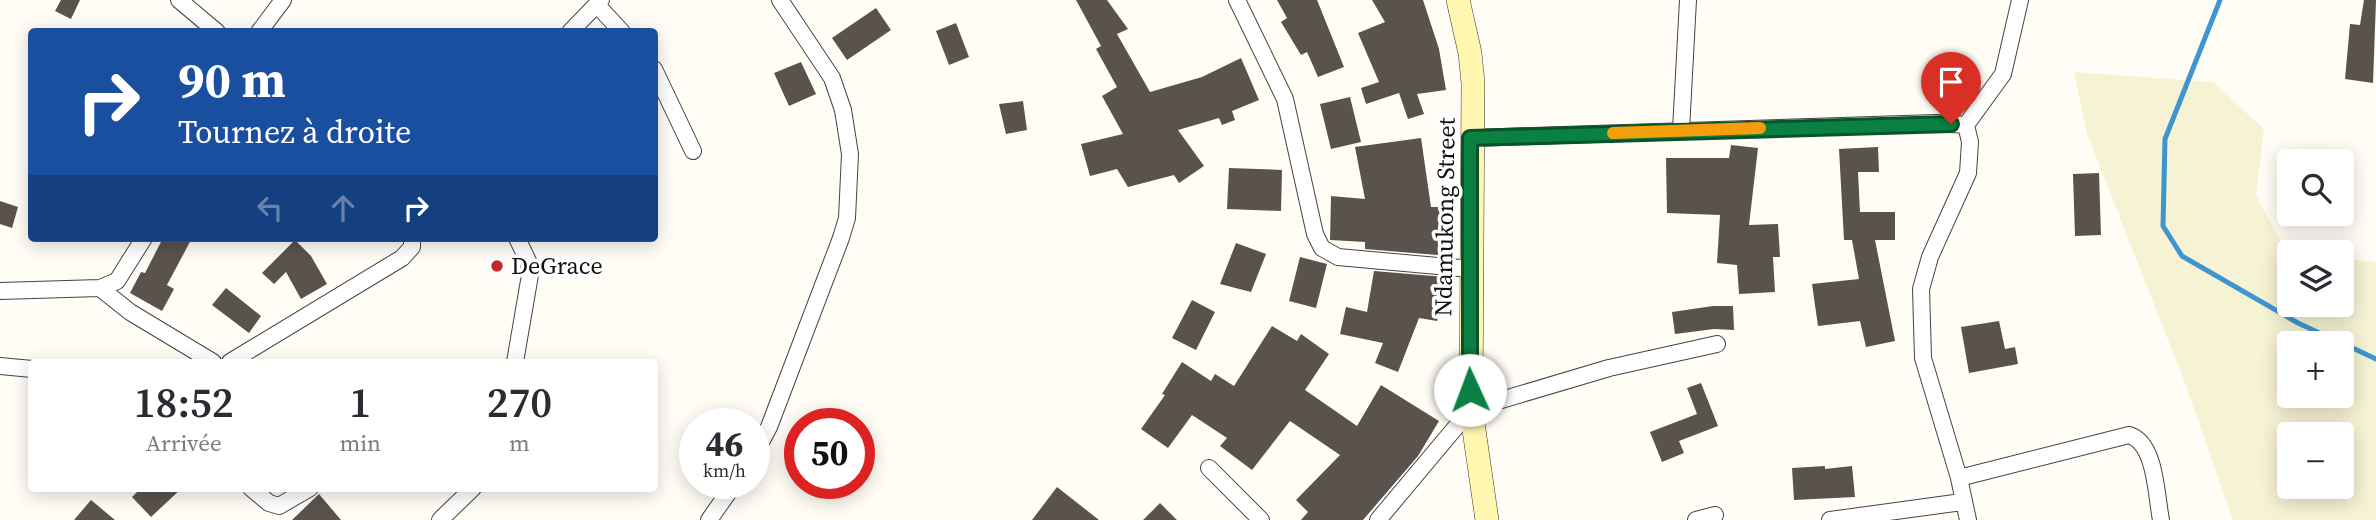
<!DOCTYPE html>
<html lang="fr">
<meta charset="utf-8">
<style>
:root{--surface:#fff;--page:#f2f2f3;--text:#2b2b33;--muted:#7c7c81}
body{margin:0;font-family:"Source Serif 4",serif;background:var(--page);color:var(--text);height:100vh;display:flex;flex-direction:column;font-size:26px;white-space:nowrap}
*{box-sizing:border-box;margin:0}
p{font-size:23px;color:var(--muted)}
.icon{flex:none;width:38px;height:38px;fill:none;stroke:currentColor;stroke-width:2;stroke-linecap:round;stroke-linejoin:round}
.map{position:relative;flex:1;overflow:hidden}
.sheet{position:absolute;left:28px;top:359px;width:630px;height:133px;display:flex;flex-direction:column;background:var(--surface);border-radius:7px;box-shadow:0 4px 18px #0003}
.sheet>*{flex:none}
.top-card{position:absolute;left:28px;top:28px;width:630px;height:214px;border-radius:7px;box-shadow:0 4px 18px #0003;background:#1a4fa0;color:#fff;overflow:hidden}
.controls{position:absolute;left:2277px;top:149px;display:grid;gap:14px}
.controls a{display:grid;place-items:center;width:77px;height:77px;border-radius:7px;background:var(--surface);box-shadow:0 4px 18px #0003;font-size:35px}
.speed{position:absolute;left:679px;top:408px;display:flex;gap:14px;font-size:35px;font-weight:700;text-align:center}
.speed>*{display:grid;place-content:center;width:91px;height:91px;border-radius:50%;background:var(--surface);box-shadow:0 4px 18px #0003;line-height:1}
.speed small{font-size:18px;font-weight:400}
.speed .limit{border:10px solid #d22;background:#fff;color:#111}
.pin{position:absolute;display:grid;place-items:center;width:60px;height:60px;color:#fff;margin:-72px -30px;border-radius:50% 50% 50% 0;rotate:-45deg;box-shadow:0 0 7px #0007}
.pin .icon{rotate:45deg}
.me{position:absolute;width:77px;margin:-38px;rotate:358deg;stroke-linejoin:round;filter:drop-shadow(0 0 5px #0008)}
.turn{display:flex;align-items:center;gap:24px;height:147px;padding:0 35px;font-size:32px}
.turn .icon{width:91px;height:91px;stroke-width:2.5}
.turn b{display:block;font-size:49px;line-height:60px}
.lanes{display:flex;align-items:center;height:66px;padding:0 35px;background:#0003;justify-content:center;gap:35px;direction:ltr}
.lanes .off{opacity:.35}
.eta{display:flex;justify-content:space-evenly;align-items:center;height:119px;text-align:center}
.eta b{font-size:42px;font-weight:600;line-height:49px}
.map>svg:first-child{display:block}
.farmland{fill:#f6f3d4;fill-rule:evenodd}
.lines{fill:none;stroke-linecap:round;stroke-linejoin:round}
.stream{stroke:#3f96cf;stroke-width:5}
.building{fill:#5a524d}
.street-casing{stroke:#444;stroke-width:18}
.secondary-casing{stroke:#333;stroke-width:24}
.street{stroke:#fff;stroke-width:16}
.secondary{stroke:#fff6b0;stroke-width:23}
.route-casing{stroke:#07532c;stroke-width:18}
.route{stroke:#0b8043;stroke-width:12}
.slow{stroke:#f59e0b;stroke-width:12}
.poi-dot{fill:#c4262e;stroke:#fff;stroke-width:2.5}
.labels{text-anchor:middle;stroke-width:7;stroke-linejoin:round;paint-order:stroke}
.street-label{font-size:24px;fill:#111;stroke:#fff}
.poi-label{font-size:24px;fill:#111;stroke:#fff;text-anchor:start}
</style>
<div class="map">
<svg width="2376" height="520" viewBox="0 0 2376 520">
<rect width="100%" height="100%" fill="#fffdf5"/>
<!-- farmland -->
<path class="farmland" d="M 2074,72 L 2213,82 L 2264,129 L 2256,195 L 2286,252 L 2289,253 L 2289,304 L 2342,304 L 2342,259 L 2376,262 L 2376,520 L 2233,520 L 2185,383 L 2087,134 ZM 2289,343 L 2342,343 L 2342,396 L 2289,396 ZM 2342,434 L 2342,486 L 2289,486 L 2289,434 Z"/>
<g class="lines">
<!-- stream -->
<path class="stream" d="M 2220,0 L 2165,139 L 2163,226 L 2182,256 L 2298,323 L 2341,343
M 2342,343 L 2376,359"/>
</g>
<!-- building -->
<path class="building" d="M 61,0 L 80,0 L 71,19 L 55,11 Z
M 1076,0 L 1107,0 L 1128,29 L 1117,34 L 1150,92 L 1202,77 L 1241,58 L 1259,100 L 1232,111 L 1235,120 L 1222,125 L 1219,118 L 1178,130 L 1204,166 L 1179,183 L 1174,175 L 1128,187 L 1117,169 L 1090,176 L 1081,144 L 1123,134 L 1102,96 L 1117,87 L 1096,49 L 1101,46 Z
M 1277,0 L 1317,0 L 1344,67 L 1318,77 L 1307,52 L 1301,55 L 1281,22 L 1287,18 Z
M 1372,0 L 1423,0 L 1439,49 L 1446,90 L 1417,94 L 1424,114 L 1408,119 L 1399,93 L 1366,104 L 1361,88 L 1379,82 L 1358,33 L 1385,22 Z
M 2364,0 L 2376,0 L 2373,83 L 2345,79 L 2350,24 L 2360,25 Z
M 876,8 L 891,30 L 847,60 L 832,38 Z
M 956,23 L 969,57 L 949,65 L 936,31 Z
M 801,62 L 816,94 L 789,106 L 774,73 Z
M 1350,97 L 1361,142 L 1331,149 L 1320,104 Z
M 1023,101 L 1027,130 L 1006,134 L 999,104 Z
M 1421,138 L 1431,207 L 1450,207 L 1449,256 L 1365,249 L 1365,242 L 1330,240 L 1331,196 L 1365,199 L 1355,147 Z
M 1731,145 L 1758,148 L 1749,225 L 1778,224 L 1780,257 L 1773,257 L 1775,292 L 1739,294 L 1737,265 L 1717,263 L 1720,215 L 1667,213 L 1666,158 L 1729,158 Z
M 1878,147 L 1879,172 L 1858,172 L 1860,212 L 1895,212 L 1895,240 L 1875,240 L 1895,341 L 1866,347 L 1860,321 L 1818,326 L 1812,284 L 1859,279 L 1852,240 L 1844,240 L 1839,149 Z
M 1229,168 L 1282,170 L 1281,211 L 1227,209 Z
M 2099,173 L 2101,235 L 2075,236 L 2073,174 Z
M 0,201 L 18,207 L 12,228 L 0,224 Z
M 163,238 L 192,238 L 167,285 L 174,289 L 162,311 L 130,293 L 141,272 L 145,273 Z
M 295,240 L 311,256 L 327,284 L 301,299 L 286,272 L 274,284 L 262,273 Z
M 1236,243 L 1266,254 L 1251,292 L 1220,284 Z
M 1300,257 L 1327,264 L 1316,308 L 1289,301 Z
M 1374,271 L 1445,277 L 1437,321 L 1419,318 L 1398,372 L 1375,363 L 1383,343 L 1340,334 L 1346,307 L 1367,312 Z
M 226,288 L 261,316 L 249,333 L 212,305 Z
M 1192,300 L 1215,312 L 1196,350 L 1172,338 Z
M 1713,306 L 1733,306 L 1734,330 L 1714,329 L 1675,334 L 1672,312 Z
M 1999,321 L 2005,349 L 2015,347 L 2018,364 L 1969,373 L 1961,327 Z
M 1272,326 L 1297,341 L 1301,334 L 1329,354 L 1305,390 L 1357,426 L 1381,385 L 1439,421 L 1418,456 L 1363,520 L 1301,520 L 1308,512 L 1296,500 L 1340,455 L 1290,421 L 1252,470 L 1220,446 L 1227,438 L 1192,415 L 1168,448 L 1141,429 L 1165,395 L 1162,394 L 1182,362 L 1211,381 L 1215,374 L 1234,386 Z
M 1701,383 L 1718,426 L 1679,441 L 1684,453 L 1662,462 L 1650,432 L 1697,414 L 1687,388 Z
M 1825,466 L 1825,469 L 1852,466 L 1855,497 L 1794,500 L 1792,468 Z
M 1057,487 L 1099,520 L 1032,520 Z
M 141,488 L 182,488 L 151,517 L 132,497 Z
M 319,494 L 341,520 L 292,520 Z
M 91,500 L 115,520 L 74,520 Z
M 1160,503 L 1177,520 L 1143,520 Z"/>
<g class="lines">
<defs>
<path id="street" d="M 179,0 L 217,32
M 1237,0 L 1285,99 L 1315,234 L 1322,248 L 1338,257 L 1471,269
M 597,5 L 622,32
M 259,32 L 283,0
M 570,32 L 601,0
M 654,69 L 693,151
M 1966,125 L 1970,142 L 1968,173 L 1930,257 L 1921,289 L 1923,358 L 1959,478 L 1968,520
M 1681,130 L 1688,0
M 1470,138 L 1936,123 L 1966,125 L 2003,74 L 2020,0
M 100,288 L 130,312 L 213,362
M 0,291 L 100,288 L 117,281 L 144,238
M 230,362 L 402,258 L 412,247 L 412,238
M 515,362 L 530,275 L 528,261 L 517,238
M 0,366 L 32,369
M 754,455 L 769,427 L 841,238 L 847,218 L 850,154 L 843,110 L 832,78 L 780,0
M 1209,468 L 1261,520
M 1959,478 L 2129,435 C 2156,443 2156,495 2161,520
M 251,488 L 269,503 L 279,506 L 310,488
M 440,520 L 473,488
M 709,520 L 735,483
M 1378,520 L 1471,409 L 1609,368 L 1717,344
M 1696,520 L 1715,515
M 1830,520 L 1962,502"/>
<path id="secondary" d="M 1458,0 L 1470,53 L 1473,83 L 1471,409 L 1487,520"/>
</defs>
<!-- street casing -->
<use href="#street" class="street-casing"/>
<!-- secondary casing -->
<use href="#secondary" class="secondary-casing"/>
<!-- street -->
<use href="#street" class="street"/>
<!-- secondary -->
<use href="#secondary" class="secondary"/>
</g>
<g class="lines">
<defs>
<path id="route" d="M 1470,390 L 1470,138 L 1951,124"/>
</defs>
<!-- route casing -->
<use href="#route" class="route-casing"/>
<!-- route -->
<use href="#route" class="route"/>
<!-- slow -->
<path class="slow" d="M 1613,133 L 1760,128"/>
</g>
<!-- markers -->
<circle class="poi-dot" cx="497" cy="266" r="7"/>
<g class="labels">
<!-- street labels -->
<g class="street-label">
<text transform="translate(1445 217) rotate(-89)" y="8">Ndamukong Street</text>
</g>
<!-- poi labels -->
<g class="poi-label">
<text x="511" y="274">DeGrace</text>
</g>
</g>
</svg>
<div class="controls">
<a><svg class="icon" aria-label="search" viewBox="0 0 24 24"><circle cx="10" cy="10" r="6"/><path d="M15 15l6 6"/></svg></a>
<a><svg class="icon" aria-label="layers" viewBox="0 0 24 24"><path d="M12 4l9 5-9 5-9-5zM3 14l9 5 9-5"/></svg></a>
<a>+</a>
<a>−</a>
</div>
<div class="speed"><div>46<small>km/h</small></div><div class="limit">50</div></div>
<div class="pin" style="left:1951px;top:124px;background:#d93025"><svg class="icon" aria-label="arrive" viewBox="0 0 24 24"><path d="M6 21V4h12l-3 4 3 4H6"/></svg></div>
<svg class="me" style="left:1470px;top:390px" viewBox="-20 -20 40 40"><circle r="19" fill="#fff"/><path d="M0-13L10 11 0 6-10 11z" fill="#0b8043"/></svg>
<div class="top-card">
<div class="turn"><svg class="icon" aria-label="right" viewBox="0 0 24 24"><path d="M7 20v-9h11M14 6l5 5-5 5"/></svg><div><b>90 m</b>Tournez à droite</div></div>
<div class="lanes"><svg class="icon off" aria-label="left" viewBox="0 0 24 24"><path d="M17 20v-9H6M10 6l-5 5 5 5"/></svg><svg class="icon off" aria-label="ahead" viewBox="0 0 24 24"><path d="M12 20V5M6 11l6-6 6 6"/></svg><svg class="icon" aria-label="right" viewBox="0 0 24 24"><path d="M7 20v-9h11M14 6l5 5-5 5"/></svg></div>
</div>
<section class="sheet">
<div class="eta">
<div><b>18:52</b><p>Arrivée</p></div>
<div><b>1</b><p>min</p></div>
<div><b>270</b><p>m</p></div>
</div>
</section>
</div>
